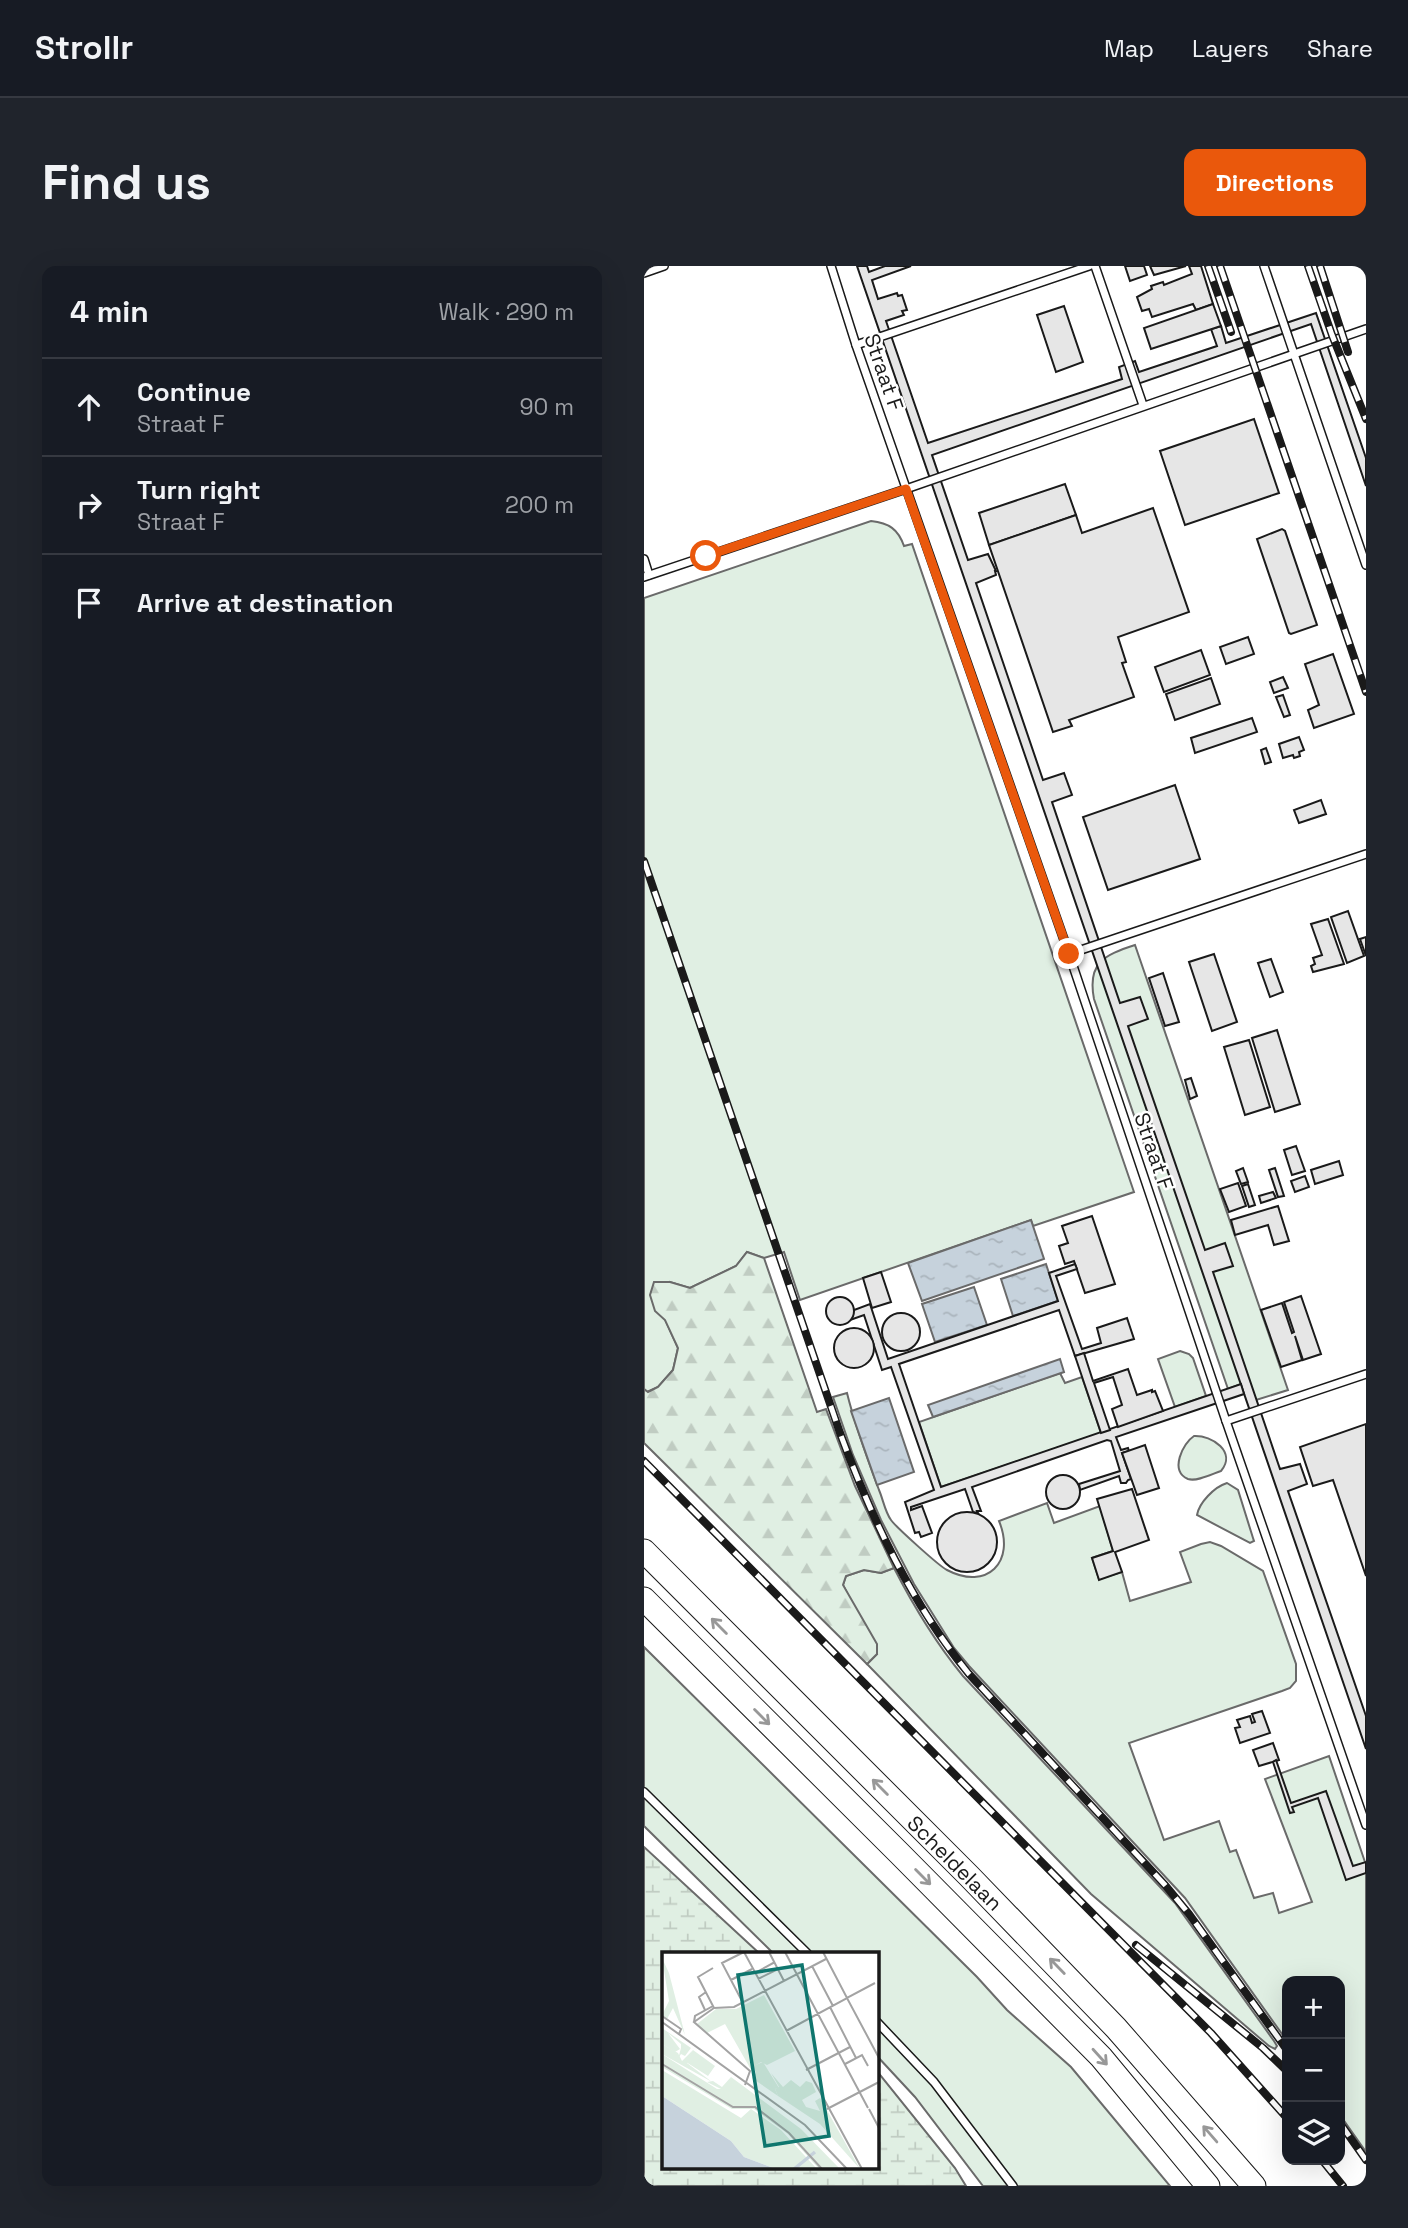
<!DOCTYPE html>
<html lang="en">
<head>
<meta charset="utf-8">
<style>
  body { margin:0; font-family:"Space Grotesk",sans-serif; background:#20242c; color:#f1f3f6 }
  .controls { position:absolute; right:21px; bottom:21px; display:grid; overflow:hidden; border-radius:14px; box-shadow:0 7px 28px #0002 }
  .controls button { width:63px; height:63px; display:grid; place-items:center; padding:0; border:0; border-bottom:2px solid #363941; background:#171b24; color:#f1f3f6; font:35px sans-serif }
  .stop { position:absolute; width:21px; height:21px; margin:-16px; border:5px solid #ea580c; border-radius:50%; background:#fff }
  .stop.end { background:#ea580c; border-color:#fff; box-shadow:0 2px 7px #0008 }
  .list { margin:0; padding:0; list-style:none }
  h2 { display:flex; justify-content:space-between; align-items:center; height:91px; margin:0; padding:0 28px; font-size:30px }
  h2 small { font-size:23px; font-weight:400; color:#9ea1a6 }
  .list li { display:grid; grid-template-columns:46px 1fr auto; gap:21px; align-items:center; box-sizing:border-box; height:98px; padding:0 28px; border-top:2px solid #363941 }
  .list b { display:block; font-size:26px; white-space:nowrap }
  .list p { margin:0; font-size:23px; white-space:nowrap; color:#9ea1a6 }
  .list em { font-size:23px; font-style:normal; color:#9ea1a6 }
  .icon { flex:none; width:38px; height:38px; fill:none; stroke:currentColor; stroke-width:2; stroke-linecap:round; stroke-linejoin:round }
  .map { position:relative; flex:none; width:722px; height:1920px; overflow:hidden; border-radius:14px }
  header { display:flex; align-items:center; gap:42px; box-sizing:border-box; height:98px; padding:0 35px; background:#171b24; border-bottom:2px solid #363941 }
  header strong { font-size:33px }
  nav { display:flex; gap:38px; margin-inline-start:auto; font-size:24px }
  .intro { display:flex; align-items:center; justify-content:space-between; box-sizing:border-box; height:168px; padding:0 42px }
  h1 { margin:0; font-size:49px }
  .button { padding:18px 32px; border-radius:14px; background:#ea580c; color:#fff; font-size:24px; font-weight:700 }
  main { display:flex; gap:42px; padding:0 42px }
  aside { flex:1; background:#171b24; border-radius:14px; box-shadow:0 7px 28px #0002 }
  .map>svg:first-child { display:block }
  .grass { fill:#e0efe3; stroke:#6a6a6a; stroke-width:2 }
  .forest { fill:url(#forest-firs); stroke:#6a6a6a; stroke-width:2 }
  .wetland { fill:url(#wetland-marsh); stroke:#6a6a6a; stroke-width:2 }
  .water { fill:url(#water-ripples); stroke:#6a6a6a; stroke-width:2 }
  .building { fill:#e6e6e6; stroke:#1a1a1a; stroke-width:2 }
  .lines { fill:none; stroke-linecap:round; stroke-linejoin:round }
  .service-casing { stroke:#1a1a1a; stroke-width:10 }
  .primary-casing { stroke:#1a1a1a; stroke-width:25 }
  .service { stroke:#fff; stroke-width:7 }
  .primary { stroke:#fff; stroke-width:23 }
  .rail-casing { stroke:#1a1a1a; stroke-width:8 }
  .rail { stroke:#fff; stroke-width:5; stroke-dasharray:16; stroke-linecap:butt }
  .oneway { stroke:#989898 }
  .route { stroke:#ea580c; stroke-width:9 }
  .labels { text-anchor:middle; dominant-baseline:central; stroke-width:5; stroke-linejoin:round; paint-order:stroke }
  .street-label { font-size:21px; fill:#1a1a1a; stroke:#fff }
  .inset-river { fill:none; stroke:#c6d2dc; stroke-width:3.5 }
  .inset-road { fill:none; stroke:#a3a3a3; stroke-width:2 }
  .view { fill:#0f766e; fill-opacity:0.15; stroke:#0f766e; stroke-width:3.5 }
  .inset-edge { fill:none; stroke:#1a1a1a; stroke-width:3.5 }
</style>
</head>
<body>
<header>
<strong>Strollr</strong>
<nav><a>Map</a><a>Layers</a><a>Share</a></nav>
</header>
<div class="intro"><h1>Find us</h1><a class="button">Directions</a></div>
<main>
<aside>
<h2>4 min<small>Walk · 290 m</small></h2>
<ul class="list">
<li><svg class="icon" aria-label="ahead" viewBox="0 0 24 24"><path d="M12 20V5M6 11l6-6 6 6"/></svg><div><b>Continue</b><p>Straat F</p></div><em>90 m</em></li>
<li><svg class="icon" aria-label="right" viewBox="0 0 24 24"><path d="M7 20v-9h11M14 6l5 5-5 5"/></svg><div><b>Turn right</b><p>Straat F</p></div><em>200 m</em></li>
<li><svg class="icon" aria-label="arrive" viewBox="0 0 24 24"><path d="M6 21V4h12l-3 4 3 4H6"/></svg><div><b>Arrive at destination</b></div></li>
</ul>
</aside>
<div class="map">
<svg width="722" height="1920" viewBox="0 0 722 1920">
  <defs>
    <pattern id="forest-firs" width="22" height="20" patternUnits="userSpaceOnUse" patternTransform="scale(1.75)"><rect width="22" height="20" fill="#e0efe3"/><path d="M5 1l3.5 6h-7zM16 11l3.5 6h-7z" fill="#c0ccc2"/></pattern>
    <pattern id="wetland-marsh" width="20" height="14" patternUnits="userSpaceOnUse" patternTransform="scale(1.75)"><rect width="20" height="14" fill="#e0efe3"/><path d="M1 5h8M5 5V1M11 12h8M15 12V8" fill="none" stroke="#c0ccc2"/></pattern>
    <pattern id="water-ripples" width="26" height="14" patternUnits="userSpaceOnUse" patternTransform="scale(1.75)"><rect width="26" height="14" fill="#c6d2dc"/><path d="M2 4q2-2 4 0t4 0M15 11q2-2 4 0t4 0" fill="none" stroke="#aab4bc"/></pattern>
  </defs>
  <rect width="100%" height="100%" fill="#fff"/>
  <g class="grass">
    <path d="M227 255C245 257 254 263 260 280L268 278 490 926 389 960 387 954 156 1034 140 986 120 992 103 986 92 1000 46 1022 26 1016 21 1053 34 1082 29 1104 14 1121 3 1126 0 1123V332Z"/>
    <path d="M491 679 644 1124 612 1134 605 1115 584 1123 450 733C443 697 460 689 491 679Z"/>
    <path d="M536 1085 545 1088 549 1092 562 1130 531 1141 514 1093Z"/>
    <path d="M416 1107 421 1117 438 1111 457 1167 297 1221 275 1156Z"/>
    <path d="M203 1127C211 1160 223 1192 235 1224 239 1233 241 1246 247 1254 252 1261 295 1300 303 1304 343 1325 372 1296 355 1255L403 1237 410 1257 456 1240 469 1285 448 1292 455 1313 478 1306 486 1335 547 1316 536 1286 557 1278 566 1276 577 1280 619 1305 652 1398V1415L646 1422 638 1425 485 1477 520 1574 575 1555 586 1586 592 1584 610 1632 629 1627 635 1647 668 1636 621 1513 685 1490 722 1599V1886L696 1849V1715H643V1775L541 1632 325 1400 310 1382 270 1318 237 1254 209 1189 189 1131Z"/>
    <path d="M550 1170C568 1169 593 1186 577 1205 568 1208 553 1216 544 1213 525 1205 539 1177 550 1170Z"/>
    <path d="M583 1217 594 1224 609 1272 610 1275 606 1277 553 1249C555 1237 570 1221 583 1217Z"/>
    <path d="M250 1302C270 1341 291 1376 319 1410L531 1637 630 1775 633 1780 631 1783 625 1780 447 1628 223 1398 233 1388 199 1319 202 1310 220 1304 237 1307Z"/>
    <path d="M0 1381 333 1711 363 1744 427 1801 526 1920H339L271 1831 233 1790V1687H129L0 1560Z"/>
  </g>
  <path class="forest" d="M103 986 120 992 173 1146 182 1143 211 1220 250 1302 237 1307 220 1304 202 1310 199 1319 233 1378V1388L223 1398 0 1177V1123L4 1126 14 1121 29 1104 34 1082 21 1054 11 1045 6 1029 10 1016H26L46 1022 92 1000Z"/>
  <path class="wetland" d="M0 1581 115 1687H19V1901H233V1805L311 1902 322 1920H0Z"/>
  <g class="water">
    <path d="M387 954 400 993 278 1035 264 997Z"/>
    <path d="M402 998 414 1035 369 1050 357 1013Z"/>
    <path d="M330 1021 343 1059 291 1076 278 1038Z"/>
    <path d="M416 1093 420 1106 289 1151 284 1139Z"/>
    <path d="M245 1132 270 1206 233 1219 207 1145Z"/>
  </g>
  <g class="building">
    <path d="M213 0H223L225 6 241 0H267L228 14 234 33 253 27 254 30 258 29 263 44 258 45 260 49 242 55 284 177 478 113 475 101 491 95 495 106 573 80 567 63 577 60 582 77 672 47 722 192V220L667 58 288 189 324 294 344 288 352 305H351L352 309 332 317 399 514 420 507 428 529 408 536 476 737 496 731 504 753 484 760 561 984 581 977 589 1000 569 1006 636 1203 656 1198 663 1218 644 1225 722 1450V1483Z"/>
    <path d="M481 0H500L503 9 486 15Z"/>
    <path d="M506 0H542L510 9Z"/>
    <path d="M545 0H557L569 38 552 44 549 38 508 51 505 43 498 45 493 31 508 23 507 20 519 16 520 19 548 8Z"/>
    <path d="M569 38 577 60 507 83 500 62Z"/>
    <path d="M420 40 439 96 412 106 393 49Z"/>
    <path d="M610 153 635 227 541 259 516 185Z"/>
    <path d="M421 218 432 249 345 279 335 247Z"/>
    <path d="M509 242 545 346 474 371 482 396 478 397 490 431 425 454 428 460 409 466 345 279 432 249 438 267Z"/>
    <path d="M638 263 641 265 673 359 647 368 645 367 613 273Z"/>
    <path d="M604 371 610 388 582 398 576 381Z"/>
    <path d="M557 384 566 409 520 426 511 401Z"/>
    <path d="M689 388 710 448 670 462 664 444 675 439 661 398Z"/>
    <path d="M639 411 644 422 630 427 626 416Z"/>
    <path d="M567 412 576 438 531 454 522 428Z"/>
    <path d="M639 429 646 449 640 451 632 431Z"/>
    <path d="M608 452 613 466 551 487 547 472Z"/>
    <path d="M655 471 660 484 655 486 656 490 650 492 649 489 639 492 635 478Z"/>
    <path d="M622 482 627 496 621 498 617 484Z"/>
    <path d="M531 519 556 593 464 624 439 551Z"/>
    <path d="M677 534 682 548 655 557 650 544Z"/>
    <path d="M704 645 720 690 703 697 687 651Z"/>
    <path d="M684 653 700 698 669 706 667 700 671 698 669 692 678 689 667 658Z"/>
    <path d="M722 671V690L716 673Z"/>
    <path d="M570 688 593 756 568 765 545 696Z"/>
    <path d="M627 693 639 726 626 731 614 697Z"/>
    <path d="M519 707 535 756 521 760 505 712Z"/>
    <path d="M633 764 656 838 631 846 608 772Z"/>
    <path d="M605 774 626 841 601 849 580 781Z"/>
    <path d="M547 812 553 830 546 833 541 814Z"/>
    <path d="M652 880 661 905 648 909 640 884Z"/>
    <path d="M695 895 699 909 671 918 667 904Z"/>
    <path d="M599 902 604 916 597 918 592 905Z"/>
    <path d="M631 902 640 930 634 931 625 904Z"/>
    <path d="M661 910 665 921 651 926 647 915Z"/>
    <path d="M594 917 602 940 585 946 576 923Z"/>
    <path d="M604 918 611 939 605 941 598 920Z"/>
    <path d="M629 926 632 932 617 937 615 930Z"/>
    <path d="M634 940 645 975 630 979 624 959 591 969 587 954Z"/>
    <path d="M448 950 471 1018 441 1027 430 995 421 998 415 980 424 977 418 960Z"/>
    <path d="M431 998 433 1003 412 1010 438 1083 457 1077 453 1062 483 1052 490 1073 431 1090 415 1044 255 1098 297 1221 597 1118 600 1128 472 1171 477 1184 484 1182 485 1185 478 1187 487 1213 484 1214 482 1217H477L475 1210 436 1224 435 1218 476 1205 467 1175 463 1174 328 1221 337 1245H333L334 1247 329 1246 321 1223 267 1241V1244L278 1240 288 1267 277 1271 275 1266 271 1267 261 1236 290 1224 247 1101 238 1104 220 1049 206 1054 210 1044 226 1038 244 1093 414 1035 405 1007Z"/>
    <path d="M237 1006 247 1036 228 1042 219 1012Z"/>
    <path d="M657 1030 677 1088 659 1094 651 1070 658 1094 637 1101 617 1044 638 1037 648 1067 650 1066 640 1036Z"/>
    <circle cx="196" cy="1045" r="14"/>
    <circle cx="257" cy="1066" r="19"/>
    <circle cx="210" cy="1082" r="20"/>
    <path d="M440 1087 449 1115 484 1103 493 1129 508 1124V1126L511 1125 519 1145 474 1161 468 1143 478 1139 469 1111 450 1117 466 1164 457 1167 431 1090Z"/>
    <path d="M722 1158V1310L689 1214 669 1220 656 1181Z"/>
    <path d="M501 1179 515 1222 493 1229 478 1187Z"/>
    <circle cx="419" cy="1226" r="17"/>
    <path d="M488 1223 505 1274 471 1286 478 1306 455 1314 448 1292 469 1285 453 1233Z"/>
    <circle cx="323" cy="1276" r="30"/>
    <path d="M618 1445 626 1467 596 1477 591 1462 596 1461 593 1454 606 1450 608 1457 611 1456 608 1448Z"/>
    <path d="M629 1477 635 1494 615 1500 609 1484Z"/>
    <path d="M632 1494 647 1537 682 1525 709 1600 722 1596V1607L702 1614 674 1532 648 1541 650 1546 646 1547 629 1496Z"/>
  </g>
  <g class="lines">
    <defs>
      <g id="service">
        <path d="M187 0 212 79 425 688 582 1155 722 1559"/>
        <path d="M451 0 499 139"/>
        <path d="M620 0 722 299"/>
        <path d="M0 7 20 0"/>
        <path d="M212 79 445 0"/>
        <path d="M0 293 5 309"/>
        <path d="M0 311 262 223 722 63"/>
        <path d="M425 688 722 588"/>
        <path d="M582 1155 722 1108"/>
        <path d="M0 1526 163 1687"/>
        <path d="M233 1756 290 1816 369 1920"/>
      </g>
      <g id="primary">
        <path d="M0 1285 325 1610 472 1762 610 1920"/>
        <path d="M0 1333 255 1587 457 1791 564 1920"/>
      </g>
    </defs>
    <use href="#service" class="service-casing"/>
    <use href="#primary" class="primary-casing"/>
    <use href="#service" class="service"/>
    <use href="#primary" class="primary"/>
    <defs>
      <g id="rail">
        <path d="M564 0 587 66"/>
        <path d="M576 0 722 426"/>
        <path d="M664 0 688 69 722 153"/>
        <path d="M676 0 704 86"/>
        <path d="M0 595 196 1167C228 1253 267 1337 325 1408L521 1619 545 1648 643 1784"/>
        <path d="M0 1195 567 1767 643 1852"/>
        <path d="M492 1679 619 1782 643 1805"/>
        <path d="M696 1857 722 1894"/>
        <path d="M678 1894 699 1920"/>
      </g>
    </defs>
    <use href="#rail" class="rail-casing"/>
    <use href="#rail" class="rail"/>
  </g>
  <defs><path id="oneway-shaft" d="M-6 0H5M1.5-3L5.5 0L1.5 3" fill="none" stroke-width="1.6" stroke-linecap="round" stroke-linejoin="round" transform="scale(1.75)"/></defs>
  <g class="oneway">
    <use href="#oneway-shaft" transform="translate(75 1360) rotate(-135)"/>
    <use href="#oneway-shaft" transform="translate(118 1451) rotate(45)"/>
    <use href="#oneway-shaft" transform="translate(236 1521) rotate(-135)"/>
    <use href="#oneway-shaft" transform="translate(279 1611) rotate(45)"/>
    <use href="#oneway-shaft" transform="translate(413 1700) rotate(-134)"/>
    <use href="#oneway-shaft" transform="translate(456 1791) rotate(48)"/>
    <use href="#oneway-shaft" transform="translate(566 1868) rotate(-131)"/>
  </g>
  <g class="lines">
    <path class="route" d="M62 290 262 223 425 688"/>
  </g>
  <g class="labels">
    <g class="street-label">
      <text transform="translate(240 106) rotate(71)">Straat F</text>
      <text transform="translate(510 885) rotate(71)">Straat F</text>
      <text transform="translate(311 1597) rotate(45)">Scheldelaan</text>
    </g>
  </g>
  <g transform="translate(18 1686)">
    <rect width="217" height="217" fill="#fff"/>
    <path d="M0 6 7 21 23 83 11 56 5 67 0 63 7 49ZM102 43 133 99 105 113 99 110 91 115 92 123 63 72 45 81 35 72 54 57H74ZM0 76 29 96 23 104 19 102 16 107 19 96V92L6 81 18 97 13 100 0 92ZM31 98 53 114 46 124 24 110ZM0 102 55 137H59L45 130 51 129 60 135 69 125 139 177 178 217H157L126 182 92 157H70L0 115ZM109 121 121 135 129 128 138 135 144 129 150 131 154 140 140 148 144 155 158 159 153 149 158 146 198 217 158 172 116 144 113 137 117 135Z" fill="#e0efe3"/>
    <path d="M0 92 16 101 20 109 31 98 25 111 50 130 0 102ZM101 110 117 136 113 137 116 144 90 126 94 121 91 114Z" fill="#e0efe3"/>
    <path d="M0 118 79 166 89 157 119 178 155 217H114L82 205 69 189 0 144Z" fill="#e0efe3"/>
    <path d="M0 144 69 189 82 205 114 217H0Z" fill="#c6d2dc"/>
    <path class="inset-river" d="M132 217 153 200"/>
    <path class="inset-road" d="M82 0 200 217M107 0 122 29M123 0 206 156M161 0 185 46 213 31M150 14 171 54M51 16 36 25 52 56 72 55 164 7M93 21 113 10M96 27 116 17M69 28 90 17M81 51 60 11 82 0M168 55 194 106M52 56 32 70 88 119 83 133M43 58 37 45 44 40M0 64 19 77 17 82M0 70 143 173 185 217M32 70 33 64 51 54M124 79 185 46 217 106M0 112 71 155H93L127 181 160 217M183 112 200 103 206 114M144 118 188 95M165 157 217 130M207 157 217 176"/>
    <path class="view" d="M140 13 167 184 103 194 76 23Z"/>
    <rect width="217" height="217" class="inset-edge"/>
  </g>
</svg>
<div class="controls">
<button>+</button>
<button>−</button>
<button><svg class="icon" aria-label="layers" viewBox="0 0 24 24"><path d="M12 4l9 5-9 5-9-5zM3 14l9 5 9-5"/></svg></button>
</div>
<div class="stop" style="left:62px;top:290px"></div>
<div class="stop end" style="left:425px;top:688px"></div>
</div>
</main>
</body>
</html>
